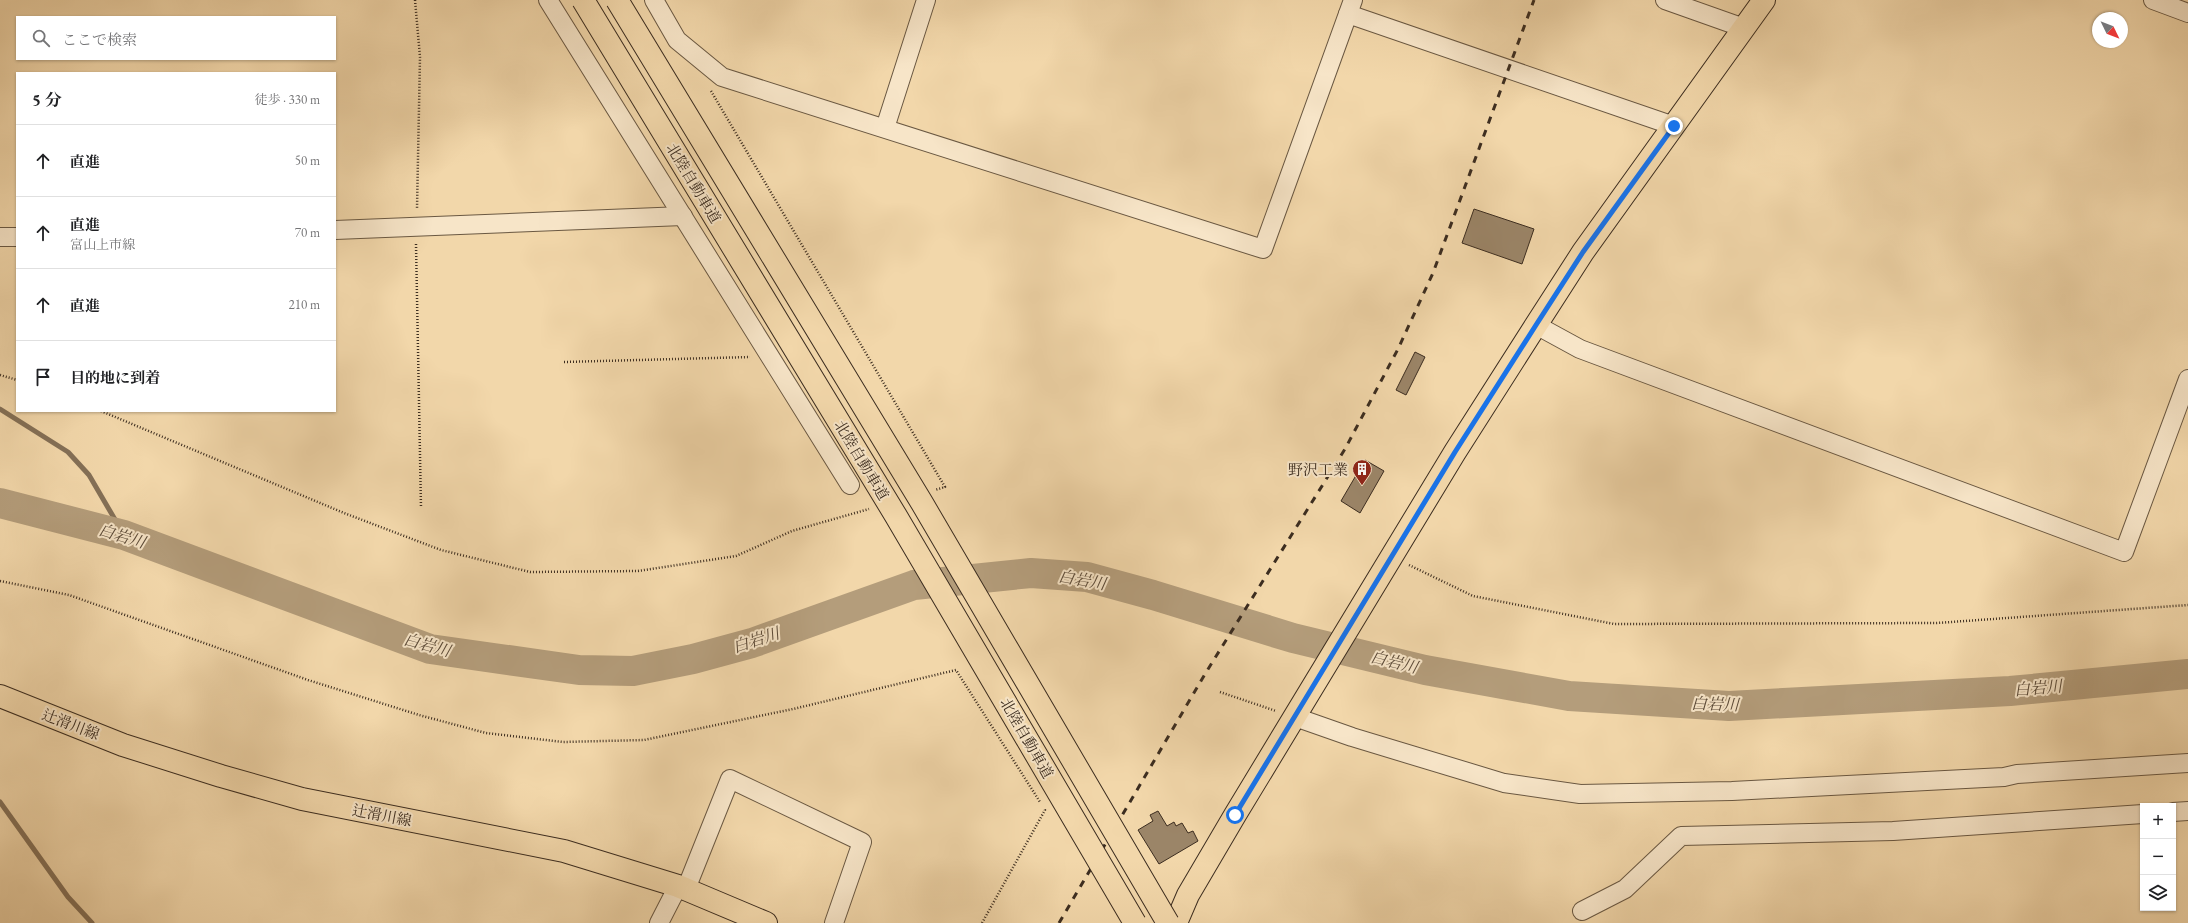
<!DOCTYPE html>
<html lang="ja">
<head>
<meta charset="utf-8">
<style>
  body { margin:0; font-family:"EB Garamond","Noto Serif JP",serif; background:#f2f2f2; color:#202124 }
  .controls { position:absolute; right:12px; bottom:12px; display:grid; overflow:hidden; border-radius:0px; box-shadow:0 1px 3px #0004 }
  .controls button { width:36px; height:36px; display:grid; place-items:center; padding:0; border:0; border-bottom:1px solid #e0e0e0; background:#fff; color:#202124; font:20px sans-serif }
  .compass { position:absolute; left:2092px; top:12px; width:36px; height:36px; border-radius:50%; background:#fff; box-shadow:0 1px 3px #0004; rotate:133deg }
  .stop { position:absolute; width:12px; height:12px; margin:-9px; border:3px solid #1a73e8; border-radius:50%; background:#fff }
  .stop.end { background:#1a73e8; border-color:#fff; box-shadow:0 1px 4px #0008 }
  .list { margin:0; padding:0; list-style:none }
  h2 { display:flex; justify-content:space-between; align-items:center; height:52px; margin:0; padding:0 16px; font-size:17px }
  h2 small { font-size:13px; font-weight:400; color:#757577 }
  .list li { display:grid; grid-template-columns:26px 1fr auto; gap:12px; align-items:center; box-sizing:border-box; height:72px; padding:0 16px; border-top:1px solid #e0e0e0 }
  .list b { display:block; font-size:15px; white-space:nowrap }
  .list p { margin:0; font-size:13px; white-space:nowrap; color:#757577 }
  .list em { font-size:13px; font-style:normal; color:#757577 }
  .icon { flex:none; width:22px; height:22px; fill:none; stroke:currentColor; stroke-width:2; stroke-linecap:round; stroke-linejoin:round }
  .map { position:relative; flex:none; width:2188px; height:923px; overflow:hidden }
  .search { position:absolute; background:#fff; box-shadow:0 1px 3px #0004; left:16px; top:16px; width:320px; height:44px; display:flex; align-items:center; gap:10px; box-sizing:border-box; padding:0 14px; border-radius:0px; color:#757577; font-size:15px }
  .panel { position:absolute; background:#fff; box-shadow:0 1px 3px #0004; left:16px; top:72px; width:320px; height:340px; border-radius:0px }
  .map>svg:first-child { display:block }
  .lines { fill:none; stroke-linecap:round; stroke-linejoin:round }
  .stream { stroke:#847057; stroke-width:5 }
  .river { stroke:#b49d7b; stroke-width:30 }
  .building { fill:#9b8568; stroke:#3c2d20 }
  .minor-casing { stroke:#6a5842; stroke-width:20 }
  .major-casing { stroke:#3c2d20; stroke-width:24 }
  .path { stroke:#3c2d20; stroke-width:2.5; stroke-dasharray:1 2; stroke-linecap:butt }
  .minor { stroke:#f7e5c8; stroke-width:18 }
  .major { stroke:#f2d7aa; stroke-width:22 }
  .rail { stroke:#3c2d20; stroke-width:3; stroke-dasharray:7 7; stroke-linecap:butt }
  .highway-bridge-casing { stroke:#3c2d20; stroke-width:24; stroke-linecap:butt }
  .highway-bridge { stroke:#f2d7aa; stroke-width:22 }
  .route { stroke:#1a73e8; stroke-width:5 }
  .labels { text-anchor:middle; dominant-baseline:central; stroke-width:4; stroke-linejoin:round; paint-order:stroke }
  .street-label { font-size:15px; fill:#3c2d20; stroke:#f7e5c8 }
  .poi-label { font-size:15px; fill:#3c2d20; stroke:#f7e5c8; text-anchor:end }
  .water-label { font-size:16px; font-style:italic; fill:#5a4937; stroke:#f7e5c8 }
</style>
</head>
<body>
<div class="map">
<svg width="2188" height="923" viewBox="0 0 2188 923">
  <rect width="100%" height="100%" fill="#f2d7aa"/>
  <filter id="stains"><feTurbulence type="fractalNoise" baseFrequency=".005" numOctaves="4"/><feColorMatrix values="0 0 0 0 .2 0 0 0 0 .09 0 0 0 0 .02 0 0 0 .5 -.17"/></filter>
  <radialGradient id="worn" r=".72"><stop offset=".6" stop-color="#630" stop-opacity="0"/><stop offset="1" stop-color="#630" stop-opacity=".3"/></radialGradient>
  <g class="lines">
    <g class="stream">
      <path d="M0 409 68 452 89 475 124 535"/>
      <path d="M0 802 68 897 92 923"/>
    </g>
    <path class="river" d="M0 503 124 535 430 649 579 670 633 671 693 659 752 643 914 585 1031 573 1087 577 1153 595 1293 638 1425 670 1569 696 1729 706 2010 691 2188 674"/>
  </g>
  <g class="building">
    <path d="M1474 209 1534 229 1522 264 1462 243Z"/>
    <path d="M1415 352 1425 357 1406 395 1396 390Z"/>
    <path d="M1365 460 1384 471 1360 513 1341 501Z"/>
    <path d="M1158 811 1167 826 1174 822 1176 826 1182 823 1188 833 1193 831 1198 841 1159 864 1138 830 1153 821 1150 815Z"/>
  </g>
  <g class="lines">
    <defs>
      <g id="minor">
        <path d="M548 0 850 485"/>
        <path d="M654 0 677 40 722 77 1263 249 1353 0"/>
        <path d="M1665 0 1744 28"/>
        <path d="M2153 0 2188 13"/>
        <path d="M1348 14 1674 126"/>
        <path d="M885 128 926 0"/>
        <path d="M335 230 683 216"/>
        <path d="M0 237H17"/>
        <path d="M1536 325 1580 349 2124 552 2188 379"/>
        <path d="M1295 717 1352 737 1504 783 1580 794 1732 791 2004 777 2017 774 2188 763"/>
        <path d="M2173 812 2188 811"/>
        <path d="M686 889 730 779 862 842 834 923"/>
        <path d="M1582 911 1625 889 1681 836 1893 831 2143 814"/>
        <path d="M659 923 678 886"/>
      </g>
      <g id="major">
        <path d="M0 696 123 745 221 776 302 799 564 851 678 886 766 923"/>
        <path d="M1176 923 1188 895 1235 815 1455 452 1536 325 1583 252 1764 0"/>
      </g>
    </defs>
    <use href="#minor" class="minor-casing"/>
    <use href="#major" class="major-casing"/>
    <g class="path">
      <path d="M415 0 420 57 417 209"/>
      <path d="M711 91 945 487 935 490"/>
      <path d="M416 244 421 508"/>
      <path d="M564 362 750 357"/>
      <path d="M0 375 17 380"/>
      <path d="M101 411 344 513 441 550 530 572 638 571 736 556 792 531 869 509"/>
      <path d="M1409 565 1473 596 1614 624 1937 623 2188 605"/>
      <path d="M0 581 69 595 308 680 419 715 486 733 563 742 644 740 793 709 956 670 1040 802"/>
      <path d="M1220 692 1276 711"/>
      <path d="M982 923 1045 810 1044 808"/>
    </g>
    <use href="#minor" class="minor"/>
    <use href="#major" class="major"/>
    <path class="rail" d="M1059 923 1205 674 1345 449 1398 349 1433 273 1534 0"/>
    <defs>
      <g id="highway-bridge">
        <path d="M583 0 896 516 1135 923"/>
        <path d="M617 0 922 503 1168 923"/>
      </g>
    </defs>
    <use href="#highway-bridge" class="highway-bridge-casing"/>
    <use href="#highway-bridge" class="highway-bridge"/>
  </g>
  <g class="lines">
    <path class="route" d="M1235 815 1455 452 1536 325 1583 252 1674 126"/>
  </g>
  <defs>
    <symbol id="building-pin" viewBox="-11 -11 22 30"><path d="M0 17L-7.5 6A9.5 9.5 0 1 1 7.5 6Z" fill="#8f2418" stroke="#f7e5c8"/><path d="M-4-6H4V6H1V3H-1V6H-4ZM-2.5-4.3h1.7v1.8h-1.7ZM.8-4.3h1.7v1.8H.8ZM-2.5-1h1.7V.8h-1.7ZM.8-1h1.7V.8H.8Z" fill="#fff"/></symbol>
  </defs>
  <g fill-rule="evenodd">
    <use href="#building-pin" x="1351" y="458" width="22" height="30"/>
  </g>
  <g class="labels">
    <g class="street-label">
      <text transform="translate(694 183) rotate(59)">北陸自動車道</text>
      <text transform="translate(862 460) rotate(59)">北陸自動車道</text>
      <text transform="translate(71 724) rotate(21)">辻滑川線</text>
      <text transform="translate(1027 738) rotate(60)">北陸自動車道</text>
      <text transform="translate(382 815) rotate(11)">辻滑川線</text>
    </g>
    <g class="poi-label">
      <text x="1348" y="469">野沢工業</text>
    </g>
    <g class="water-label">
      <text transform="translate(122 536) rotate(17)">白岩川</text>
      <text transform="translate(1082 580) rotate(10)">白岩川</text>
      <text transform="translate(756 640) rotate(-18)">白岩川</text>
      <text transform="translate(427 645) rotate(15)">白岩川</text>
      <text transform="translate(1394 662) rotate(14)">白岩川</text>
      <text transform="translate(2038 688) rotate(-5)">白岩川</text>
      <text transform="translate(1715 704) rotate(2)">白岩川</text>
    </g>
  </g>
  <rect width="100%" height="100%" filter="url(#stains)"/>
  <rect width="100%" height="100%" fill="url(#worn)"/>
</svg>
<div class="controls">
<button>+</button>
<button>−</button>
<button><svg class="icon" aria-label="layers" viewBox="0 0 24 24"><path d="M12 4l9 5-9 5-9-5zM3 14l9 5 9-5"/></svg></button>
</div>
<svg class="compass" viewBox="-18 -18 36 36"><path d="M0-13l5 13h-10z" fill="#e53935"/><path d="M0 13l5-13h-10z" fill="#757577"/></svg>
<div class="stop" style="left:1235px;top:815px"></div>
<div class="stop end" style="left:1674px;top:126px"></div>
<div class="search"><svg class="icon" aria-label="search" viewBox="0 0 24 24"><circle cx="10" cy="10" r="6"/><path d="M15 15l6 6"/></svg>ここで検索</div>
<section class="panel">
<h2>5 分<small>徒歩 · 330 m</small></h2>
<ul class="list">
<li><svg class="icon" aria-label="ahead" viewBox="0 0 24 24"><path d="M12 20V5M6 11l6-6 6 6"/></svg><div><b>直進</b></div><em>50 m</em></li>
<li><svg class="icon" aria-label="ahead" viewBox="0 0 24 24"><path d="M12 20V5M6 11l6-6 6 6"/></svg><div><b>直進</b><p>富山上市線</p></div><em>70 m</em></li>
<li><svg class="icon" aria-label="ahead" viewBox="0 0 24 24"><path d="M12 20V5M6 11l6-6 6 6"/></svg><div><b>直進</b></div><em>210 m</em></li>
<li><svg class="icon" aria-label="arrive" viewBox="0 0 24 24"><path d="M6 21V4h12l-3 4 3 4H6"/></svg><div><b>目的地に到着</b></div></li>
</ul>
</section>
</div>
</body>
</html>
